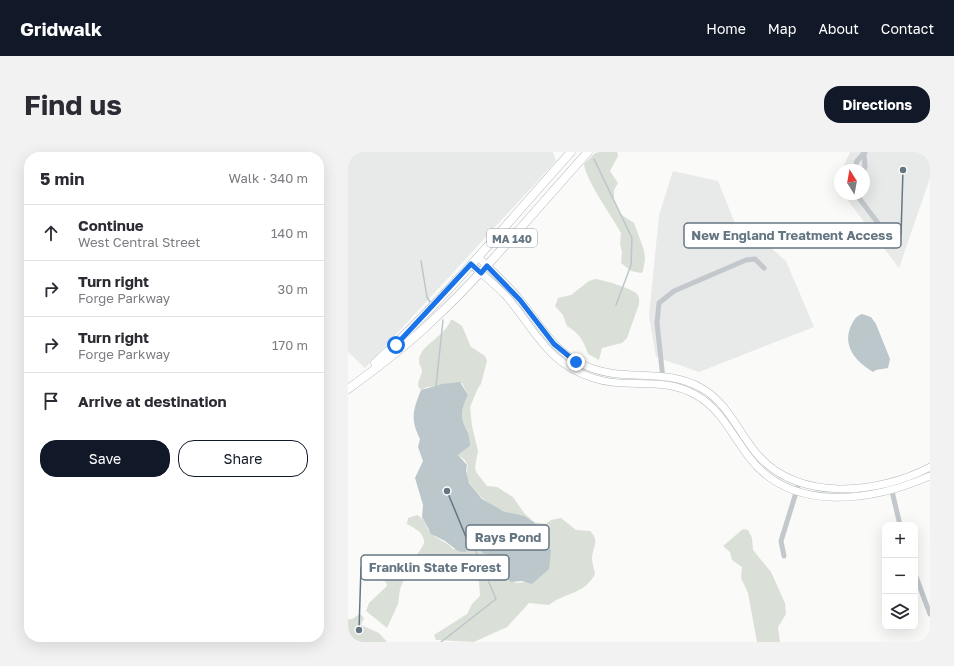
<!DOCTYPE html>
<html lang="en">
<head>
<meta charset="utf-8">
<style>
  body { margin:0; font-family:"Golos Text",sans-serif; background:#f2f2f3; color:#2b2b33 }
  .controls { position:absolute; right:12px; bottom:12px; display:grid; overflow:hidden; border-radius:8px; box-shadow:0 4px 16px #0002 }
  .controls button { width:36px; height:36px; display:grid; place-items:center; padding:0; border:0; border-bottom:1px solid #e1e1e2; background:#fff; color:#2b2b33; font:20px sans-serif }
  .compass { position:absolute; left:486px; top:12px; width:36px; height:36px; border-radius:50%; background:#fff; box-shadow:0 4px 16px #0002; rotate:349deg }
  .stop { position:absolute; width:12px; height:12px; margin:-9px; border:3px solid #1a73e8; border-radius:50%; background:#fff }
  .stop.end { background:#1a73e8; border-color:#fff; box-shadow:0 1px 4px #0008 }
  .list { margin:0; padding:0; list-style:none }
  h2 { display:flex; justify-content:space-between; align-items:center; height:52px; margin:0; padding:0 16px; font-size:17px }
  h2 small { font-size:13px; font-weight:400; color:#7c7c81 }
  .list li { display:grid; grid-template-columns:26px 1fr auto; gap:12px; align-items:center; box-sizing:border-box; height:56px; padding:0 16px; border-top:1px solid #e1e1e2 }
  .list b { display:block; font-size:15px; white-space:nowrap }
  .list p { margin:0; font-size:13px; white-space:nowrap; color:#7c7c81 }
  .list em { font-size:13px; font-style:normal; color:#7c7c81 }
  .actions { display:flex; gap:8px; padding:12px 16px }
  .actions a { flex:1; padding:9px 0; border:1px solid #111827; border-radius:16px; text-align:center; font-size:14px; color:#111827 }
  .actions .main { background:#111827; color:#fff }
  .icon { flex:none; width:22px; height:22px; fill:none; stroke:currentColor; stroke-width:2; stroke-linecap:round; stroke-linejoin:round }
  .map { position:relative; flex:none; width:582px; height:490px; overflow:hidden; border-radius:16px }
  header { display:flex; align-items:center; gap:24px; box-sizing:border-box; height:56px; padding:0 20px; background:#111827; color:#fff }
  header strong { font-size:19px }
  nav { display:flex; gap:22px; margin-inline-start:auto; font-size:14px }
  .intro { display:flex; align-items:center; justify-content:space-between; box-sizing:border-box; height:96px; padding:0 24px }
  h1 { margin:0; font-size:28px }
  .button { padding:10px 18px; border-radius:16px; background:#111827; color:#fff; font-size:14px; font-weight:700 }
  main { display:flex; gap:24px; padding:0 24px }
  aside { flex:1; background:#fff; border-radius:16px; box-shadow:0 4px 16px #0002 }
  .map>svg:first-child { display:block }
  .built { fill:#e8e9e9 }
  .green { fill:#dadfd7 }
  .water { fill:#bbc7cb }
  .lines { fill:none; stroke-linecap:round; stroke-linejoin:round }
  .stream { stroke:#bbc7cb; stroke-width:1.5 }
  .secondary-casing { stroke:#b3babf; stroke-width:8 }
  .primary-casing { stroke:#b5babe; stroke-width:9 }
  .street { stroke:#c3c8cc; stroke-width:5 }
  .secondary { stroke:#fff; stroke-width:7 }
  .primary { stroke:#fff; stroke-width:8 }
  .route { stroke:#1a73e8; stroke-width:5 }
  .labels { text-anchor:middle; dominant-baseline:central; stroke-width:4; stroke-linejoin:round; paint-order:stroke }
  .shield { fill:#fff; stroke:#939fa8; stroke-width:1 }
  .shield-label { font-size:11px; font-weight:bold; fill:#657683 }
  .leader { fill:none; stroke:#657683; stroke-width:1.5 }
  .callout-dot { fill:#657683; stroke:#fff; stroke-width:1.5 }
  .callout { fill:#fff; stroke:#657683; stroke-width:1.5 }
  .callout-label { font-size:13px; text-anchor:middle; font-weight:bold; fill:#657683 }
</style>
</head>
<body>
<header>
<strong>Gridwalk</strong>
<nav><a>Home</a><a>Map</a><a>About</a><a>Contact</a></nav>
</header>
<div class="intro"><h1>Find us</h1><a class="button">Directions</a></div>
<main>
<aside>
<h2>5 min<small>Walk · 340 m</small></h2>
<ul class="list">
<li><svg class="icon" aria-label="ahead" viewBox="0 0 24 24"><path d="M12 20V5M6 11l6-6 6 6"/></svg><div><b>Continue</b><p>West Central Street</p></div><em>140 m</em></li>
<li><svg class="icon" aria-label="right" viewBox="0 0 24 24"><path d="M7 20v-9h11M14 6l5 5-5 5"/></svg><div><b>Turn right</b><p>Forge Parkway</p></div><em>30 m</em></li>
<li><svg class="icon" aria-label="right" viewBox="0 0 24 24"><path d="M7 20v-9h11M14 6l5 5-5 5"/></svg><div><b>Turn right</b><p>Forge Parkway</p></div><em>170 m</em></li>
<li><svg class="icon" aria-label="arrive" viewBox="0 0 24 24"><path d="M6 21V4h12l-3 4 3 4H6"/></svg><div><b>Arrive at destination</b></div></li>
</ul>
<div class="actions"><a class="main">Save</a><a>Share</a></div>
</aside>
<div class="map">
<svg width="582" height="490" viewBox="0 0 582 490">
  <rect width="100%" height="100%" fill="#fafaf8"/>
  <g class="built">
    <path d="M0 0H205L208 9 17 216 0 200Z"/>
    <path d="M502 0H582V26L551 116 495 42H516V18H494Z"/>
    <path d="M325 19 370 29 397 96H423L438 109 466 175 351 220 308 205 301 164 311 63Z"/>
  </g>
  <g class="green">
    <path d="M252 0H269L270 4 262 19 270 31 266 38V48L271 61 286 71 296 98 297 107 295 119 293 121 283 119 273 111 274 100 272 92 273 81C264 64 238 29 236 12L247 1Z"/>
    <path d="M247 127C256 128 283 136 289 142 292 145 291 149 291 152L279 186 274 191 254 196 251 208 240 202C236 189 231 181 219 174L215 163 207 154 210 146 223 143 241 129Z"/>
    <path d="M103 168H105L114 174 123 195 137 204 139 209 133 232 130 236 122 255 124 274 130 299 127 315 128 320 139 334 149 335 165 345 176 361 186 370 197 372 203 368 213 366 228 378 242 379C252 389 245 394 244 406 244 410 246 417 247 422 236 443 217 440 201 453L181 451 159 475 126 490 88 488 86 483 119 462 124 452 132 444 131 430 128 424 116 421 108 412C104 414 101 418 97 418 88 420 75 408 69 403 71 399 75 395 76 391 77 381 66 376 59 372L60 366 69 363C78 367 76 374 82 380 89 388 98 389 105 397L130 396C142 405 148 404 153 422L168 431 178 430 203 398C200 388 194 376 185 369 176 364 165 362 156 359 142 355 132 345 124 334 119 328 117 322 120 314L117 308 110 303 122 294C123 270 105 273 120 243L114 231 79 235 73 238 70 234C70 228 74 223 74 218 73 215 71 212 71 209 71 193 95 187 103 168Z"/>
    <path d="M395 377 400 378 404 386 405 398 423 420 437 451 438 462 430 475 432 490H409L400 441 393 426 394 415 384 408 382 400 375 394Z"/>
    <path d="M36 416H43L48 423 54 422 56 427 52 437 50 452 39 476 18 459 21 451 39 434 38 430 31 426 33 418Z"/>
    <path d="M12 462 16 466 13 473 31 481 39 490H0V467H4Z"/>
  </g>
  <g class="water">
    <path d="M514 162 523 165 528 172 542 207 540 216 528 218 525 220C509 210 495 196 502 176 505 170 507 164 514 162Z"/>
    <path d="M112 230 120 243C105 273 123 271 122 294L110 303 119 313 118 319 121 331 134 347 155 359 176 364 186 370 195 381 203 398 201 417 184 432 174 429 163 430 153 422 150 411 145 404 135 401 130 396 116 400 110 399 97 389 83 382 74 365 75 353 67 326 75 309 70 295 72 287C62 267 65 258 73 238L94 232Z"/>
  </g>
  <g class="lines">
    <g class="stream">
      <path d="M246 7 284 86 283 113 268 153"/>
      <path d="M73 109 79 145 82 150"/>
      <path d="M88 234 95 168"/>
      <path d="M93 490 148 447 126 395"/>
    </g>
    <defs>
      <g id="secondary">
        <path d="M130 105C144 119 160 133 172 148 194 175 208 204 243 216 280 230 318 215 355 237 380 252 390 279 408 301 450 351 531 342 582 315"/>
        <path d="M123 112C135 123 148 133 159 145 188 179 199 211 245 226 280 238 312 223 348 243 373 257 384 283 401 305 444 362 525 349 582 324"/>
      </g>
      <g id="primary">
        <path d="M27 211C98 146 159 71 223 0"/>
        <path d="M0 237C29 216 57 195 83 170 140 117 188 57 240 0"/>
      </g>
    </defs>
    <use href="#secondary" class="secondary-casing"/>
    <use href="#primary" class="primary-casing"/>
    <g class="street">
      <path d="M516 2 517 14 516 18"/>
      <path d="M506 18 509 9 517 0"/>
      <path d="M508 42 545 91"/>
      <path d="M315 227 309 171 311 151 326 139 398 108 407 107 416 116"/>
      <path d="M543 335 552 373"/>
      <path d="M436 404 433 389 451 331"/>
      <path d="M567 422 582 462"/>
    </g>
    <use href="#secondary" class="secondary"/>
    <use href="#primary" class="primary"/>
  </g>
  <g class="lines">
    <path class="route" d="M48 193 123 112 133 121 139 114 172 148 206 192 228 210"/>
  </g>
  <g class="labels">
    <rect class="shield" x="139" y="77" width="50" height="18" rx="3"/>
    <g class="shield-label">
      <text x="164" y="86">MA 140</text>
    </g>
  </g>
  <path class="leader" d="M555 18L553 83M99 339L118 385M11 478L13 415"/>
  <g class="callout-dot">
    <circle cx="555" cy="18" r="4"/>
    <circle cx="99" cy="339" r="4"/>
    <circle cx="11" cy="478" r="4"/>
  </g>
  <g class="callout">
    <rect x="336" y="71" width="217" height="25" rx="4"/>
    <rect x="118" y="373" width="83" height="25" rx="4"/>
    <rect x="13" y="403" width="148" height="25" rx="4"/>
  </g>
  <g class="callout-label">
    <text x="444" y="88">New England Treatment Access</text>
    <text x="160" y="390">Rays Pond</text>
    <text x="87" y="420">Franklin State Forest</text>
  </g>
</svg>
<div class="controls">
<button>+</button>
<button>−</button>
<button><svg class="icon" aria-label="layers" viewBox="0 0 24 24"><path d="M12 4l9 5-9 5-9-5zM3 14l9 5 9-5"/></svg></button>
</div>
<svg class="compass" viewBox="-18 -18 36 36"><path d="M0-13l5 13h-10z" fill="#e53935"/><path d="M0 13l5-13h-10z" fill="#7c7c81"/></svg>
<div class="stop" style="left:48px;top:193px"></div>
<div class="stop end" style="left:228px;top:210px"></div>
</div>
</main>
</body>
</html>
